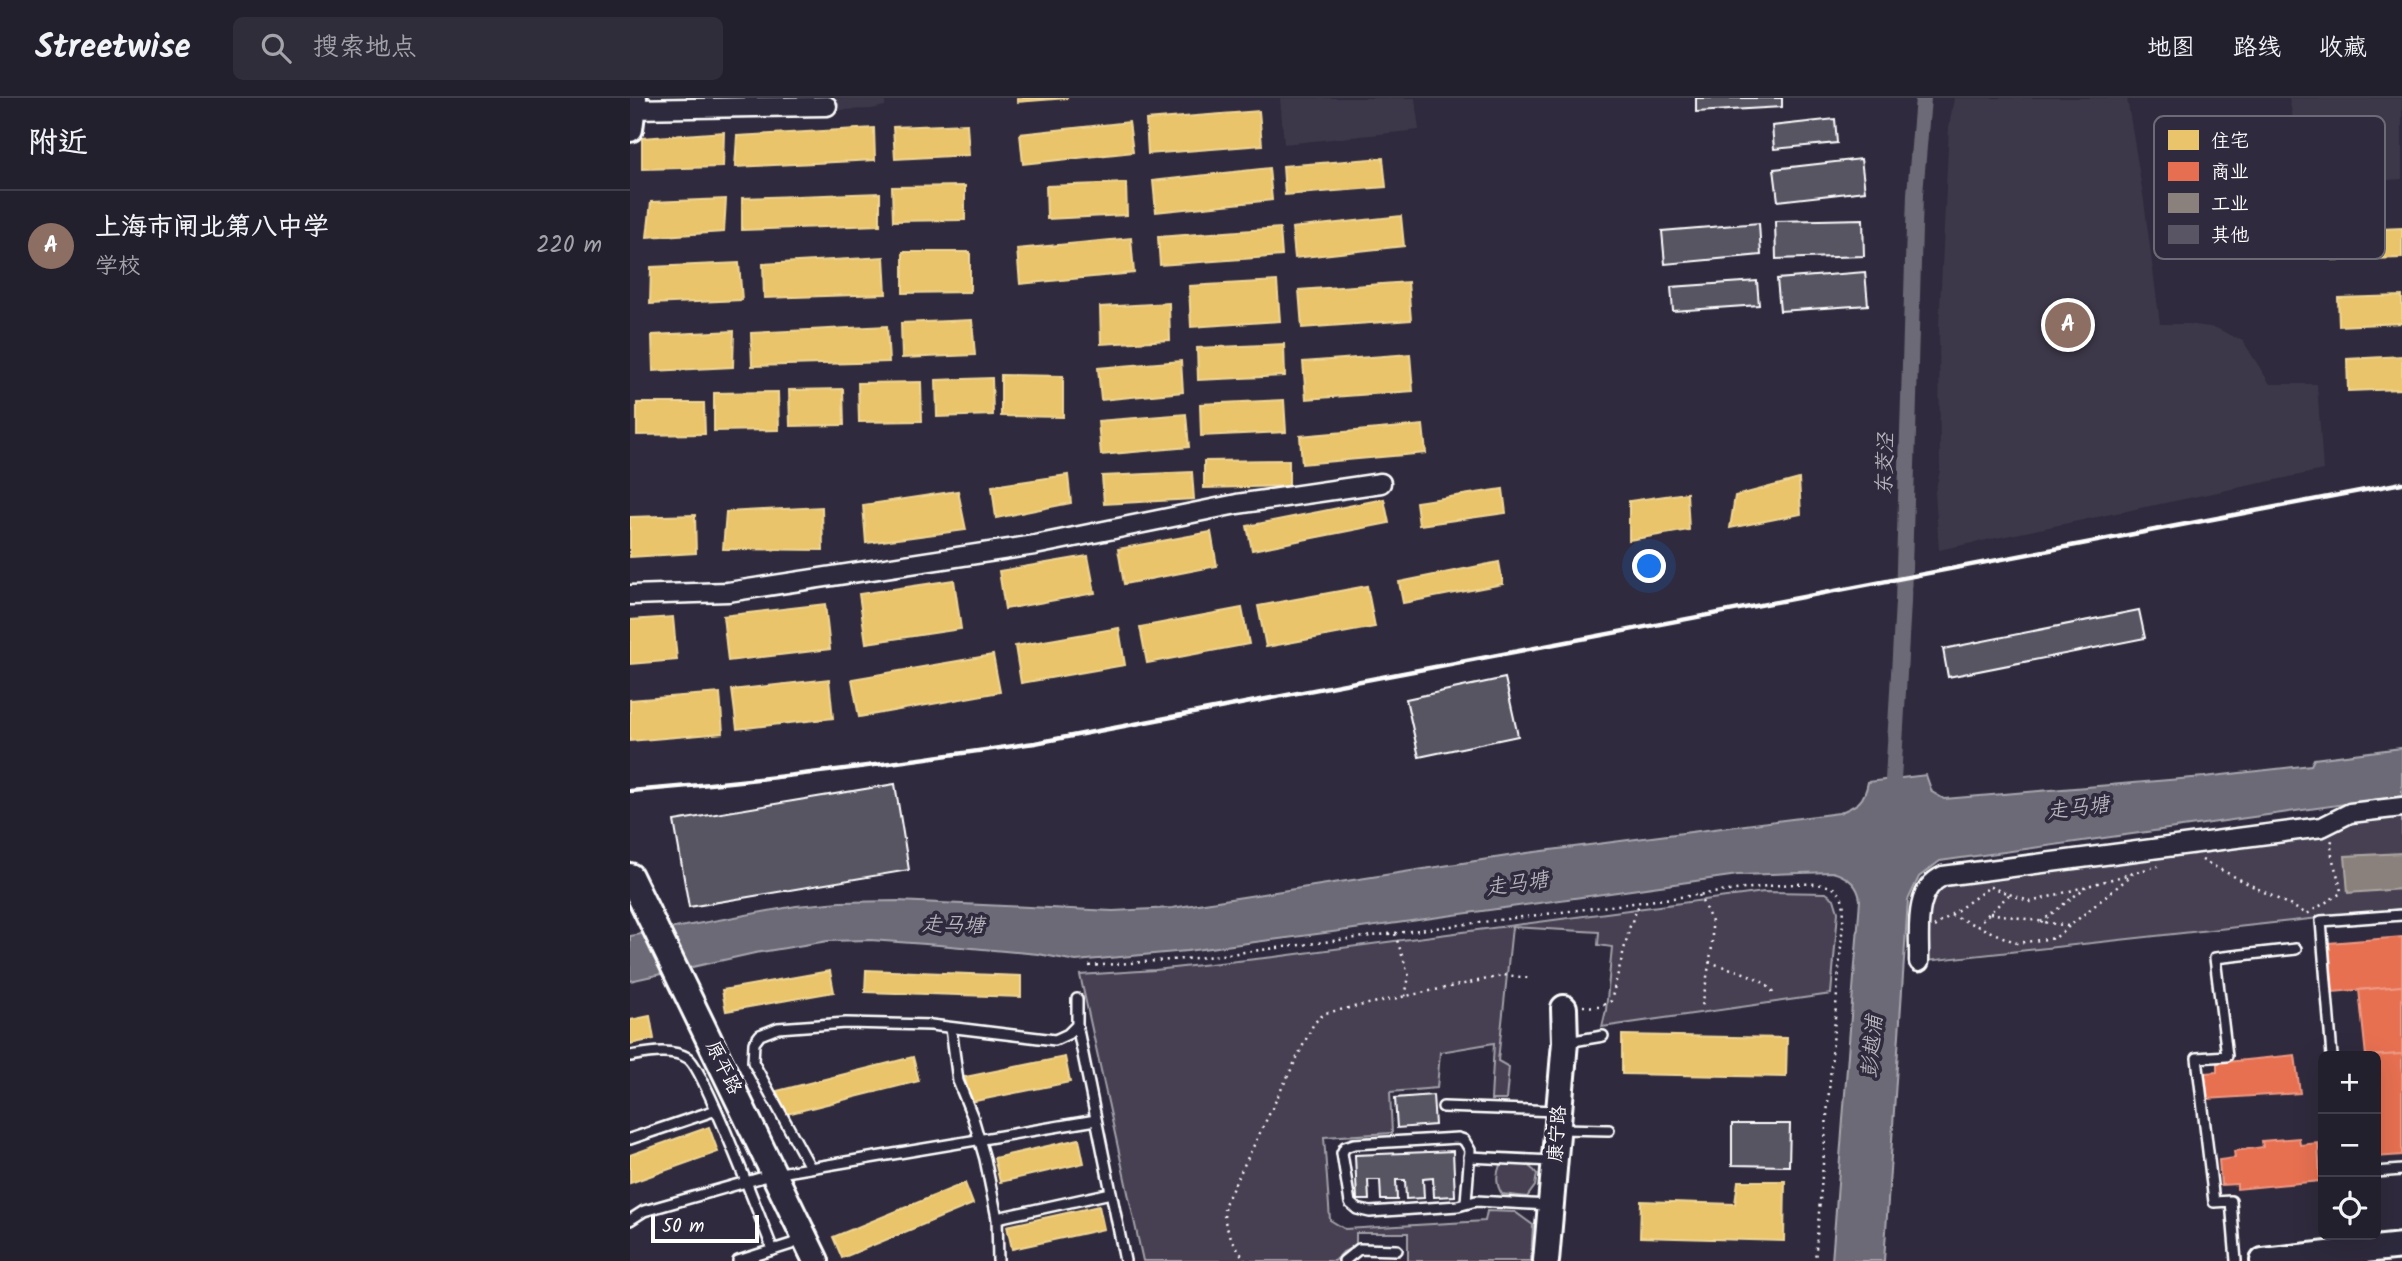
<!DOCTYPE html>
<html lang="zh">
<head>
<meta charset="utf-8">
<style>
  body { margin:0; font-family:Kalam,"LXGW WenKai TC",sans-serif; background:#2f2d3a; color:#f1f3f6 }
  .controls { position:absolute; right:21px; bottom:21px; display:grid; overflow:hidden; border-radius:10px; box-shadow:0 7px 28px #0002 }
  .controls button { width:63px; height:63px; display:grid; place-items:center; padding:0; border:0; border-bottom:2px solid #403e4a; background:#23202e; color:#f1f3f6; font:35px sans-serif }
  .scale { position:absolute; left:21px; bottom:18px; width:108px; box-sizing:border-box; padding-left:7px; border:4px solid #fff; border-top:0; font-size:19px; line-height:24px; white-space:nowrap; color:#fff; -webkit-text-stroke:5px #2f2a3d; paint-order:stroke }
  .you { position:absolute; left:1020px; top:469px; width:24px; height:24px; margin:-18px; border:5px solid #fff; border-radius:50%; background:#1a73e8; box-shadow:0 0 0 10px #1a73e833 }
  .badge { display:grid; place-items:center; width:46px; height:46px; border-radius:50%; background:#db2777; color:#fff; font-size:23px; font-weight:700 }
  .pin { position:absolute; translate:-50% -50%; border:4px solid #fff; box-shadow:0 2px 7px #0006 }
  .list { margin:0; padding:0; list-style:none }
  h2 { display:flex; justify-content:space-between; align-items:center; height:91px; margin:0; padding:0 28px; font-size:30px }
  h2 small { font-size:23px; font-weight:400; color:#a3a3aa }
  .list li { display:grid; grid-template-columns:46px 1fr auto; gap:21px; align-items:center; box-sizing:border-box; height:112px; padding:0 28px; border-top:2px solid #403e4a }
  .list b { display:block; font-size:26px; white-space:nowrap }
  .list p { margin:0; font-size:23px; white-space:nowrap; color:#a3a3aa }
  .list em { font-size:23px; font-style:normal; color:#a3a3aa }
  .icon { flex:none; width:38px; height:38px; fill:none; stroke:currentColor; stroke-width:2; stroke-linecap:round; stroke-linejoin:round }
  .map { position:relative; flex:none; width:1772px; height:1163px; overflow:hidden }
  header { display:flex; align-items:center; gap:42px; box-sizing:border-box; height:98px; padding:0 35px; background:#23202e; border-bottom:2px solid #403e4a }
  header strong { font-size:33px }
  nav { display:flex; gap:38px; margin-inline-start:auto; font-size:24px }
  .search { width:490px; height:63px; background:#2f2d3a; display:flex; align-items:center; gap:18px; box-sizing:border-box; padding:0 24px; border-radius:10px; color:#a3a3aa; font-size:26px }
  main { display:flex }
  aside { flex:1; background:#23202e }
  .map>svg:first-child { display:block }
  .built { fill:#3c3749 }
  .green { fill:#464152; stroke:#a2a0a8; stroke-width:2 }
  .water { fill:#6d6a77; stroke:#a7a6ad; stroke-width:2 }
  .homes { fill:#e9c46a; stroke:#f0d697; stroke-width:2 }
  .shops { fill:#e76f51; stroke:#ee9a85; stroke-width:2 }
  .industry { fill:#8a817c; stroke:#ada7a3; stroke-width:2 }
  .lines { fill:none; stroke-linecap:round; stroke-linejoin:round }
  .canal { stroke:#6d6a77; stroke-width:16 }
  .building { fill:#595564; stroke:#fff; stroke-width:2 }
  .lane-casing { stroke:#fff; stroke-width:14 }
  .street-casing { stroke:#fff; stroke-width:23 }
  .secondary-casing { stroke:#fff; stroke-width:30 }
  .path { stroke:#fff; stroke-width:2.5; stroke-dasharray:2 5; stroke-linecap:butt }
  .lane { stroke:#2f2a3d; stroke-width:9 }
  .street { stroke:#2f2a3d; stroke-width:18 }
  .secondary { stroke:#2f2a3d; stroke-width:24 }
  .rail { stroke:#fff; stroke-width:4.5 }
  .labels { text-anchor:middle; dominant-baseline:central; stroke-width:7; stroke-linejoin:round; paint-order:stroke }
  .street-label { font-size:19px; fill:#fff; stroke:#2f2a3d }
  .water-label { font-size:21px; font-style:italic; fill:#b6b4bb; stroke:#2f2a3d }
  .key { fill:#2f2a3d; stroke:#6d6a77; stroke-width:2 }
  .key-label { font-size:19px; fill:#fff }
</style>
</head>
<body>
<header>
<strong>Streetwise</strong>
<div class="search"><svg class="icon" aria-label="search" viewBox="0 0 24 24"><circle cx="10" cy="10" r="6"/><path d="M15 15l6 6"/></svg>搜索地点</div>
<nav><a>地图</a><a>路线</a><a>收藏</a></nav>
</header>
<main>
<aside>
<h2>附近<small></small></h2>
<ul class="list">
<li><span class="badge" style="background:#8d6e63">A</span><div><b>上海市闸北第八中学</b><p>学校</p></div><em>220 m</em></li>
</ul>
</aside>
<div class="map">
<svg width="1772" height="1163" viewBox="0 0 1772 1163">
  <rect width="100%" height="100%" fill="#2f2a3d"/>
  <filter id="ink" filterUnits="userSpaceOnUse"><feTurbulence type="fractalNoise" baseFrequency=".0143" numOctaves="2"/><feDisplacementMap in="SourceGraphic" scale="14" xChannelSelector="R" yChannelSelector="G"/><feConvolveMatrix kernelMatrix="1 2 1 2 8 2 1 2 1" color-interpolation-filters="sRGB"/></filter>
  <g filter="url(#ink)">
    <g class="built">
      <path d="M23 0H255V8L242 11 20 19Z"/>
      <path d="M650 0H785L789 32 654 46Z"/>
      <path d="M1324 0H1497L1514 103 1530 226H1559L1586 230 1613 243 1640 286H1687L1693 372 1309 452 1305 394 1310 373 1309 228 1319 29Z"/>
      <path d="M1659 0H1772V81L1676 88Z"/>
    </g>
    <g class="green">
      <path d="M1772 718V811L1297 863 1298 802 1312 788 1691 737 1724 724Z"/>
      <path d="M1134 794 1196 795 1204 801 1208 814 1201 896 972 929 976 912 982 849 968 847 969 834 882 829 868 963 879 969 876 1002H861L864 945 810 954 807 990 760 994 762 1035 694 1039 700 1122 715 1131 855 1123 857 1113 885 1114 903 1127 901 1163H778V1135H726V1148L713 1154 705 1163H513L450 877 525 872 644 859Z"/>
      <path d="M877 1064C889 1064 899 1065 907 1076L905 1088 897 1099 872 1096C866 1087 866 1077 870 1067Z"/>
    </g>
    <path class="water" d="M1772 650V698L1310 763 1289 779 1278 802 1254 1163H1202L1230 802C1228 786 1217 778 1202 774L1108 777 710 833 557 853 446 863 408 856 309 847 240 842 198 843 125 855 0 883V838L166 808 210 804 268 803 483 813 542 810 897 755 1209 715C1227 707 1234 705 1238 684L1296 677 1302 694 1314 701 1574 679 1681 667 1684 661Z"/>
    <g class="homes">
      <path d="M387 0H438L387 4Z"/>
      <path d="M629 13 632 47 518 56 516 22Z"/>
      <path d="M499 24 503 54 393 66 390 36Z"/>
      <path d="M337 26 339 57 265 61 263 29Z"/>
      <path d="M244 30 245 62 105 69 107 38Z"/>
      <path d="M94 34 93 69 12 71V40Z"/>
      <path d="M753 60 756 89 655 97 653 68Z"/>
      <path d="M639 70 642 102 526 114 523 83Z"/>
      <path d="M496 85 497 117 417 121 416 88Z"/>
      <path d="M335 88V122L263 123 262 89Z"/>
      <path d="M250 95V127L112 132V100Z"/>
      <path d="M96 101 94 134 17 139 21 104Z"/>
      <path d="M771 118 774 148 665 160 662 130Z"/>
      <path d="M650 130 652 158 530 167 528 139Z"/>
      <path d="M1772 130V160L1703 162 1702 133Z"/>
      <path d="M501 140 504 175 390 186 387 151Z"/>
      <path d="M273 154H340V194L273 195Z"/>
      <path d="M254 159 256 196 134 200 133 166Z"/>
      <path d="M109 165 112 202 20 206 21 169Z"/>
      <path d="M647 183 650 223 561 229 559 188Z"/>
      <path d="M778 184 781 222 672 230 669 192Z"/>
      <path d="M1772 198V225L1709 228 1708 200Z"/>
      <path d="M539 205 540 242 471 246 470 209Z"/>
      <path d="M342 222 345 257 272 260 271 225Z"/>
      <path d="M257 228 259 264 122 268 121 235Z"/>
      <path d="M104 233 103 269 23 273 22 237Z"/>
      <path d="M654 246 655 278 568 282 567 250Z"/>
      <path d="M780 256 783 293 676 301 673 264Z"/>
      <path d="M1772 258V291L1718 293 1717 261Z"/>
      <path d="M551 263 553 294 471 302 468 270Z"/>
      <path d="M371 277 433 278V319L371 318Z"/>
      <path d="M362 280 363 317 307 319 306 282Z"/>
      <path d="M291 284 292 323 229 324 228 285Z"/>
      <path d="M213 291 214 327 160 328 159 292Z"/>
      <path d="M148 294 149 332 84 333V295Z"/>
      <path d="M654 302 656 334 571 338 570 306Z"/>
      <path d="M7 305H74L75 336 7 337Z"/>
      <path d="M556 316 559 349 471 357 468 323Z"/>
      <path d="M793 327 796 355 672 366 670 338Z"/>
      <path d="M659 362V388L574 390V363Z"/>
      <path d="M562 374 564 401 474 406 472 378Z"/>
      <path d="M438 377 441 405 366 420 362 388Z"/>
      <path d="M1169 381 1171 416 1100 430 1105 398Z"/>
      <path d="M873 391 876 415 789 427 786 404Z"/>
      <path d="M328 393 336 432 236 445 233 407Z"/>
      <path d="M1057 395 1059 432 999 442V403Z"/>
      <path d="M754 401 759 425 622 452 617 428Z"/>
      <path d="M192 409 193 452 93 451 96 414Z"/>
      <path d="M65 417 66 455 0 459V419Z"/>
      <path d="M581 434 587 468 494 486 488 451Z"/>
      <path d="M458 458 465 495 375 511 369 473Z"/>
      <path d="M869 464 873 486 773 505 769 484Z"/>
      <path d="M324 482 331 531 236 545 229 496Z"/>
      <path d="M737 488 745 529 636 549 628 508Z"/>
      <path d="M195 506 200 551 98 563 93 518Z"/>
      <path d="M612 510 619 546 517 565 510 529Z"/>
      <path d="M43 519 47 562 0 566V522Z"/>
      <path d="M489 530 495 567 391 585 385 548Z"/>
      <path d="M363 557 370 594 229 619 222 581Z"/>
      <path d="M199 581 203 620 107 631 102 592Z"/>
      <path d="M90 595 93 635 0 643V602Z"/>
      <path d="M236 872 391 878V899L235 894Z"/>
      <path d="M200 873 204 894 96 913 92 892Z"/>
      <path d="M20 918 24 941 0 946V922Z"/>
      <path d="M992 937 1157 940 1156 979 992 976Z"/>
      <path d="M283 959 289 983 153 1017 147 993Z"/>
      <path d="M435 959 440 984 340 1004 335 979Z"/>
      <path d="M79 1029 88 1054 0 1085V1057Z"/>
      <path d="M449 1041 454 1065 370 1084 364 1060Z"/>
      <path d="M1108 1083H1155L1154 1143 1010 1139 1011 1103 1105 1106Z"/>
      <path d="M335 1085 343 1106 212 1160 203 1139Z"/>
      <path d="M469 1108 474 1131 382 1151 377 1128Z"/>
    </g>
    <g class="shops">
      <path d="M1772 839V888L1703 894 1699 845Z"/>
      <path d="M1772 888V956L1736 958 1729 892Z"/>
      <path d="M1772 956V1057L1746 1059V958H1741Z"/>
      <path d="M1665 957 1670 995 1577 1001 1575 975 1587 974V965Z"/>
      <path d="M1669 1040 1670 1047 1688 1045 1690 1083 1607 1091V1086L1591 1087 1589 1062 1605 1060 1604 1053 1633 1049 1632 1043Z"/>
    </g>
    <path class="industry" d="M1772 755V791L1718 795 1715 758Z"/>
    <g class="lines">
      <path class="canal" d="M1262 700 1273 504 1285 96 1293 0"/>
    </g>
    <g class="building">
      <path d="M1066 0H1152V9L1066 14Z"/>
      <path d="M1205 21 1207 45 1144 51 1142 28Z"/>
      <path d="M1231 61 1235 93 1148 103 1144 71Z"/>
      <path d="M1233 121 1234 158 1146 161 1145 123Z"/>
      <path d="M1129 125 1131 157 1035 166 1032 133Z"/>
      <path d="M1235 174 1238 207 1150 213 1147 181Z"/>
      <path d="M1127 183 1129 207 1043 213 1041 189Z"/>
      <path d="M1509 512 1515 540 1318 579 1313 551Z"/>
      <path d="M875 580 888 638 789 659 776 601Z"/>
      <path d="M265 686 279 772 59 809 44 723Z"/>
      <path d="M803 997 805 1027 767 1030 765 1000Z"/>
      <path d="M1102 1026H1160L1159 1068 1102 1067Z"/>
      <path d="M823 1053 825 1098 804 1099 803 1080 793 1081 794 1100 776 1101 775 1082H766L767 1102H751L750 1082H738L739 1102H727L725 1057Z"/>
    </g>
    <g class="lines">
      <defs>
        <g id="lane">
          <path d="M447 927 495 1163"/>
          <path d="M321 930 328 983 343 1020 355 1061 367 1120 368 1163"/>
          <path d="M937 944 973 938"/>
          <path d="M0 958C18 955 41 950 58 960 74 970 131 1123 143 1152"/>
          <path d="M1702 958 1691 823 1772 817"/>
          <path d="M813 1009 927 1013"/>
          <path d="M930 1031 979 1032"/>
          <path d="M0 1041 86 1012"/>
          <path d="M839 1059 922 1063"/>
          <path d="M180 1069 123 964 124 945 130 937 148 930 216 925 301 927 425 942 438 936 447 927V901"/>
          <path d="M1746 1074 1772 1072"/>
          <path d="M836 1104 840 1052 834 1042 828 1040 724 1046 715 1049 712 1055 720 1105 727 1111 740 1114 828 1108 846 1103 919 1107"/>
          <path d="M367 1120 481 1095"/>
          <path d="M0 1122 14 1113 144 1076 466 1022"/>
          <path d="M108 1163 174 1142"/>
          <path d="M714 1163 729 1151 767 1152"/>
          <path d="M1606 1163 1601 1103 1584 1104 1567 960 1597 958 1585 860 1666 851"/>
        </g>
        <g id="street">
          <path d="M0 11 197 8"/>
          <path d="M0 497 98 494 405 447 607 406 751 385"/>
          <path d="M1289 864C1290 836 1282 792 1313 778L1692 729 1720 715 1772 709"/>
        </g>
        <g id="secondary">
          <path d="M0 31 4 0"/>
          <path d="M0 778 186 1163"/>
          <path d="M916 1163 935 944 934 910"/>
          <path d="M1633 1163 1772 1148"/>
        </g>
      </defs>
      <use href="#lane" class="lane-casing"/>
      <use href="#street" class="street-casing"/>
      <use href="#secondary" class="secondary-casing"/>
      <g class="path">
        <path d="M1572 762 1677 816 1711 795C1710 777 1698 759 1702 742"/>
        <path d="M1360 789 1401 804 1528 768"/>
        <path d="M1069 797 1082 824V849L1072 909"/>
        <path d="M1360 815 1438 828"/>
        <path d="M1321 817 1387 845 1425 840 1503 776"/>
        <path d="M1352 822 1380 796"/>
        <path d="M1411 824 1456 789"/>
        <path d="M1304 829 1361 788"/>
        <path d="M765 836 779 878 775 899"/>
        <path d="M1079 864C1104 873 1130 875 1146 898"/>
        <path d="M459 868 567 860 1138 788C1155 787 1190 782 1205 791 1212 796 1213 803 1214 811L1185 1163"/>
        <path d="M953 908 969 909 981 903 1000 828 1010 804"/>
        <path d="M615 1163C605 1145 590 1127 595 1106L684 925 695 915 877 877 898 880"/>
      </g>
      <use href="#lane" class="lane"/>
      <use href="#street" class="street"/>
      <use href="#secondary" class="secondary"/>
      <path class="rail" d="M0 693C136 683 270 664 405 645L1772 385"/>
    </g>
  </g>
  <g class="labels">
    <g class="street-label">
      <text transform="translate(93 970) rotate(64)">原平路</text>
      <text transform="translate(928 1036) rotate(-86)">康宁路</text>
    </g>
    <g class="water-label">
      <text transform="translate(1256 366) rotate(-88)">东茭泾</text>
      <text transform="translate(1448 711) rotate(-7)">走马塘</text>
      <text transform="translate(887 787) rotate(-8)">走马塘</text>
      <text transform="translate(323 828) rotate(2)">走马塘</text>
      <text transform="translate(1243 949) rotate(-85)">彭越浦</text>
    </g>
  </g>
  <rect x="1524" y="18" width="231" height="143" rx="10" class="key"/>
  <rect x="1538" y="32" width="31" height="20" fill="#e9c46a"/>
  <rect x="1538" y="64" width="31" height="19" fill="#e76f51"/>
  <rect x="1538" y="95" width="31" height="20" fill="#8a817c"/>
  <rect x="1538" y="127" width="31" height="19" fill="#595564"/>
  <g class="key-label">
    <text x="1581" y="49">住宅</text>
    <text x="1581" y="80">商业</text>
    <text x="1581" y="112">工业</text>
    <text x="1581" y="143">其他</text>
  </g>
</svg>
<div class="controls">
<button>+</button>
<button>−</button>
<button><svg class="icon" aria-label="locate" viewBox="0 0 24 24"><circle cx="12" cy="12" r="6"/><path d="M12 2v4M12 18v4M2 12h4M18 12h4"/></svg></button>
</div>
<div class="scale">50 m</div>
<div class="you"></div>
<div class="pin badge" style="left:1438px;top:227px;background:#8d6e63">A</div>
</div>
</main>
</body>
</html>
